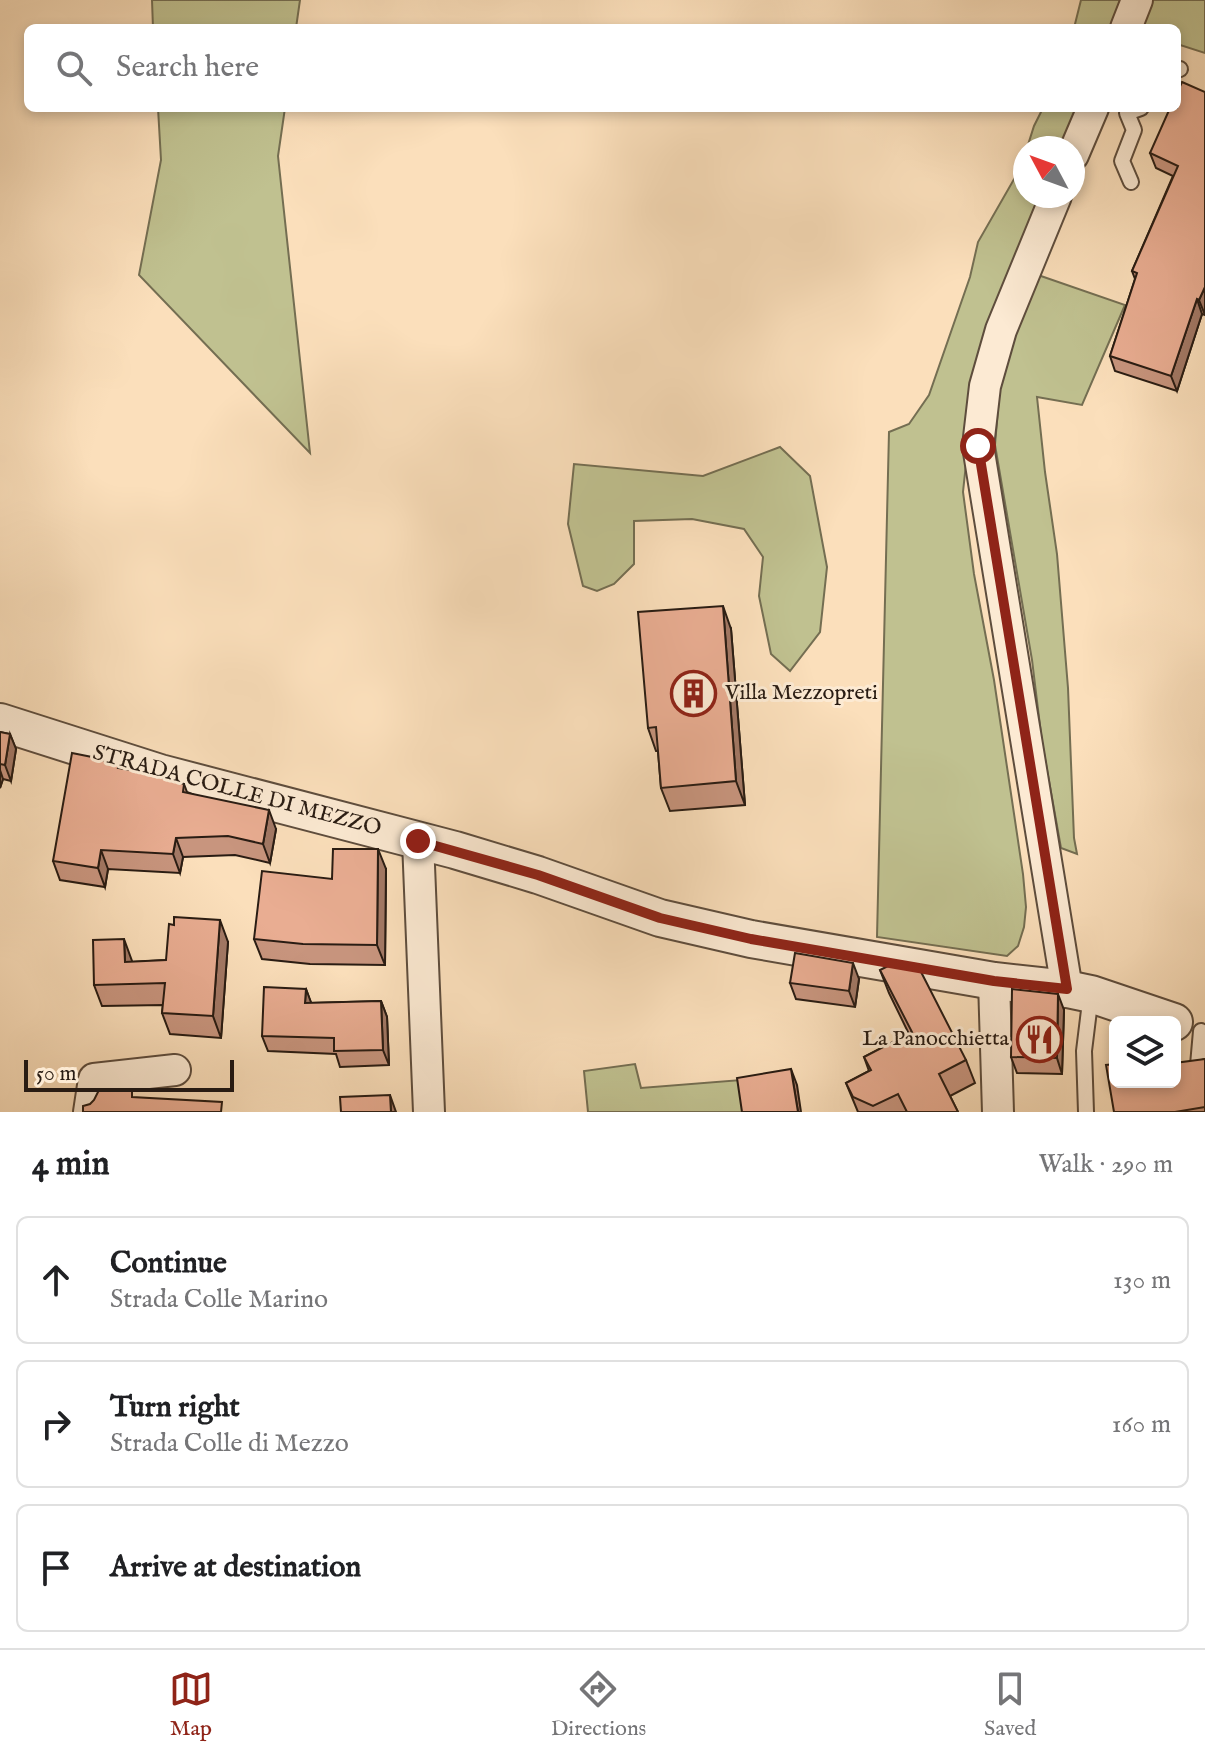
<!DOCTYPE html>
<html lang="en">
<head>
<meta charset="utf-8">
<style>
  body { margin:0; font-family:"IM FELL English",serif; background:#f6f6f6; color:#202124 }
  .controls { position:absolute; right:24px; bottom:24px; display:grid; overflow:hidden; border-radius:12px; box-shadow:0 4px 12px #0003 }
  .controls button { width:72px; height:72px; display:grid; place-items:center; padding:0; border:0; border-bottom:2px solid #e0e0e0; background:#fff; color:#202124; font:40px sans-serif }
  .compass { position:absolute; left:1013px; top:136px; width:72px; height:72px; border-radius:50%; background:#fff; box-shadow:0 4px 12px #0003; rotate:311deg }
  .scale { position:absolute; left:24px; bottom:20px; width:210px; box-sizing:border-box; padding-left:8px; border:4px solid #291c13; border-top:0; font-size:22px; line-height:28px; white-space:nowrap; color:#291c13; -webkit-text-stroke:6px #fcead3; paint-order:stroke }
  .stop { position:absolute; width:24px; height:24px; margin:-18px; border:6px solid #8f2418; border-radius:50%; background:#fff }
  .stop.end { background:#8f2418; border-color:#fff; box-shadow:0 2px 8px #0008 }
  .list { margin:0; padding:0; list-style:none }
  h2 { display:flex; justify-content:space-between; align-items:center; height:104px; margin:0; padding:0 32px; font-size:34px }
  h2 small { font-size:26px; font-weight:400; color:#757577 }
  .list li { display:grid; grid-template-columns:52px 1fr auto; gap:24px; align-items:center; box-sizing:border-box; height:128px; margin:0 16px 16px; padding:0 16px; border:2px solid #e0e0e0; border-radius:12px }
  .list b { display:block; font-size:30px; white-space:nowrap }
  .list p { margin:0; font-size:26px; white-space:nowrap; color:#757577 }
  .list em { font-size:26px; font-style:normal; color:#757577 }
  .icon { flex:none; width:44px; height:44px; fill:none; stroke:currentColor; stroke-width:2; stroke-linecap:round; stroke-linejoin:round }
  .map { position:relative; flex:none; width:1205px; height:1112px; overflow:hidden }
  .search { position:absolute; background:#fff; box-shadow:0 4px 12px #0003; left:24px; right:24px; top:24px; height:88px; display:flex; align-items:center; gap:20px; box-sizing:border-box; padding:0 28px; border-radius:12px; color:#757577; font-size:30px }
  .sheet { height:536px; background:#fff }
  nav { display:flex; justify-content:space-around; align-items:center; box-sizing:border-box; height:112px; border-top:2px solid #e0e0e0; background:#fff; font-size:22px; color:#757577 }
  nav a { display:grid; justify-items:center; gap:4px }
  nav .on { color:#8f2418 }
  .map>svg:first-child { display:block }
  .green { fill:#c0c190; stroke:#746e52; stroke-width:2 }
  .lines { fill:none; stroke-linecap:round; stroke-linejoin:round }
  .service-casing { stroke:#5e4d3d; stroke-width:18 }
  .minor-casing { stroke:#5e4d3d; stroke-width:34 }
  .tertiary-casing { stroke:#5e4d3d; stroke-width:40 }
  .service { stroke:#fcead3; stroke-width:14 }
  .minor { stroke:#fcead3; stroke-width:30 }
  .tertiary { stroke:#fcead3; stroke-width:36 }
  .wall { fill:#c8957e; stroke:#291c13; stroke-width:2 }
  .shaded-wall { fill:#a37966; stroke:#291c13; stroke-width:2 }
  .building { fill:#e9ad92; stroke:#291c13; stroke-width:2 }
  .route { stroke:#8f2418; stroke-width:10 }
  .labels { text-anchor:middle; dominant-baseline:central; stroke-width:6; stroke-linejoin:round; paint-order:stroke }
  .poi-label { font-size:22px; fill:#291c13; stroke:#fcead3; text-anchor:start }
  .street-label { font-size:22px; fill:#291c13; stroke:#fcead3 }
</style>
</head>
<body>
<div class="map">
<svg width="1205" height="1112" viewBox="0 0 1205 1112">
  <rect width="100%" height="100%" fill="#fbdfbb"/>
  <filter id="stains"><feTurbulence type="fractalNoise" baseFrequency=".0025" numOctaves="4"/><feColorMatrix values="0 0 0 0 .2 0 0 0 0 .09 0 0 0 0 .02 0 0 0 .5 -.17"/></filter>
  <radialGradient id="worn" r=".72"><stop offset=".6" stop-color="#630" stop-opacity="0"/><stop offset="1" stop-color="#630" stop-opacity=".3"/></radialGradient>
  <g class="green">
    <path d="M152 0H300L296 28H153Z"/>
    <path d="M1081 0H1127L1115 28H1074Z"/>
    <path d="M1148 0H1205V53L1177 44V28H1137Z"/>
    <path d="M158 108H285L278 156 310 453 139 275 161 160Z"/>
    <path d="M1043 108H1082L1062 148H1027L1034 126Z"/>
    <path d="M1025 154V196H1039L1016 256 968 445 963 492 974 574 994 680 1023 874 1026 907 1024 927 1018 946 1007 956 877 937 889 432 909 424 929 395 970 277 978 242 1021 167Z"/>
    <path d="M1038 275 1125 305 1082 405 1037 397 1045 472 1057 554 1068 688 1074 838 1077 854 1061 848 1042 742 1032 660 995 445 1000 385 1025 304Z"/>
    <path d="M780 447 810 476 827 567 820 632 790 671 771 654 759 596 763 557 744 529 692 519 634 521V564L614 584 597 591 583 586 568 524 574 464 703 476Z"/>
    <path d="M635 1064 641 1088 741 1080 745 1112H588L584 1071Z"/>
  </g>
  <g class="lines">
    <defs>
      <g id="service">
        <path d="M1177 70 1180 69"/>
        <path d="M1131 182 1122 161 1134 130 1127 113 1141 108"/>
        <path d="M1197 1076 1201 1031"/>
        <path d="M1086 1112 1084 1051 1091 994"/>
      </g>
      <g id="minor">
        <path d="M1126 28 1137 0"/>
        <path d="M1073 155 1093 108"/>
        <path d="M1056 196 1001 330 985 386 978 446 1067 989"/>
        <path d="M418 841 429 1112"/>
        <path d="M994 981 998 1112"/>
        <path d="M89 1112 94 1079 175 1070"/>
      </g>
      <path id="tertiary" d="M0 722 160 773 455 850 538 875 660 918 751 939 994 981 1067 989 1091 994 1174 1022"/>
    </defs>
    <use href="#service" class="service-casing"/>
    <use href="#minor" class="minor-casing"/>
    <use href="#tertiary" class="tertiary-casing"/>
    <use href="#service" class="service"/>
    <use href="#minor" class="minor"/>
    <use href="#tertiary" class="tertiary"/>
  </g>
  <g class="wall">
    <path d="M1205 92V315L1202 314 1177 391 1115 371 1110 356 1135 279 1132 271 1173 176 1156 168 1150 153Z"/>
    <path d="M731 629 745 805 670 811 661 788 658 751H656L648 728Z"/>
    <path d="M0 732 10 734 16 749 11 781 3 779 0 788Z"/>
    <path d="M120 769 184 784 187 792 276 829 270 863 235 855 183 857 180 873 108 869 105 887 60 880 53 861Z"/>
    <path d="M386 869 385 965 310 964 262 959 254 939 332 879Z"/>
    <path d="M228 942 221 1038 170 1034 162 1013 163 1005 102 1006 94 985 132 962 166 960Z"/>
    <path d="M880 970 966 1060 975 1083 950 1096 958 1112H858L846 1083 869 1071 864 1057 909 1034 889 993Z"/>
    <path d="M859 979 855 1007 796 999 790 983Z"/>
    <path d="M306 989 311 1003 381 1001 387 1017 389 1065 340 1067 336 1054 268 1051 262 1036Z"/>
    <path d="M1064 1010 1062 1074 1017 1073 1011 1057Z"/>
    <path d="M1205 1059V1112H1114L1115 1082Z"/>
  </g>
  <g class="shaded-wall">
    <path d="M1205 287V315L1199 300Z"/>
    <path d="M1197 299 1202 314 1177 391 1171 376Z"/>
    <path d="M723 606 731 629 745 805 736 781Z"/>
    <path d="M10 734 16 749 11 781 5 765Z"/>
    <path d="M0 770 3 779 0 788Z"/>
    <path d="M269 810 276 829 270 863 263 844Z"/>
    <path d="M176 838 183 857 180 873 173 854Z"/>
    <path d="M378 849 386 869 385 965 377 945Z"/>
    <path d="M101 850 108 869 105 887 98 868Z"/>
    <path d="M220 920 228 942 221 1038 213 1016Z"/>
    <path d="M124 939 132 961 133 983 125 962Z"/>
    <path d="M853 963 859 979 855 1007 849 991Z"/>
    <path d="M306 989 312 1005 305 1003Z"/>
    <path d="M1058 994 1064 1010 1062 1074 1057 1058Z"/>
    <path d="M381 1001 387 1017 389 1065 383 1050Z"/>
    <path d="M791 1069 797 1085 801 1112H798Z"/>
    <path d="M390 1095 396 1112H391Z"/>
  </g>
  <g class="building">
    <path d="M1182 82 1205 92V287L1199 300 1197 299 1171 376 1110 356 1137 273 1132 271 1178 166 1150 153 1170 108H1177V93Z"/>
    <path d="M723 606 736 781 661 788 656 727 648 728 638 612Z"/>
    <path d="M0 732 10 734 5 765 0 764Z"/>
    <path d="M72 753 92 757 119 765 118 768 137 771 184 784 183 792 269 810 263 844 228 836 176 838 173 854 101 850 98 868 53 861Z"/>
    <path d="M333 849H378L377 945 303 944 254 939 262 871 332 879Z"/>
    <path d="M174 917 220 920 213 1016 162 1013 165 983 94 985 93 940 124 939 125 962 166 960 169 924 174 925Z"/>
    <path d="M795 953 853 963 849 991 790 983Z"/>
    <path d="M894 963 919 968 966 1060 939 1074 958 1112H907L898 1094 873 1106 853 1097 846 1083 871 1070 864 1057 912 1032 880 970Z"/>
    <path d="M264 987 306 989 305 1003 381 1001 383 1050 334 1051V1038L262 1036Z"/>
    <path d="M1012 989 1058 994 1057 1058 1011 1057Z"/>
    <path d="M1205 1059V1107L1175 1112H1114L1106 1065 1115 1064V1082H1175V1063Z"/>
    <path d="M791 1069 798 1112H742L737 1078Z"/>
    <path d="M99 1090 132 1091V1097L222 1102 221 1112H83V1106L90 1104 94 1100Z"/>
    <path d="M390 1095 391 1112H341L340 1097Z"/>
  </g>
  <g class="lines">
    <path class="route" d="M418 841 538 875 660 918 751 939 994 981 1067 989 978 446"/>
  </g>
  <defs>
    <symbol id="building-ring" viewBox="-11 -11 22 22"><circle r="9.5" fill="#fcead3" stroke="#8f2418" stroke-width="1.5"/><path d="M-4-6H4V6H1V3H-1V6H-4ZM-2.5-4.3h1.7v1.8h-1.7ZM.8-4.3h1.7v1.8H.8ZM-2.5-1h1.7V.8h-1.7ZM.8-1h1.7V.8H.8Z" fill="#8f2418"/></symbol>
    <symbol id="restaurant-ring" viewBox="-11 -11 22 22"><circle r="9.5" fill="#fcead3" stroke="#8f2418" stroke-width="1.5"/><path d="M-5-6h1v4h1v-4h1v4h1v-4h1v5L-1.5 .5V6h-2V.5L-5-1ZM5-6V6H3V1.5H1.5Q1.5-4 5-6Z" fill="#8f2418"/></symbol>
  </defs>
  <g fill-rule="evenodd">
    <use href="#building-ring" x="668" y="668" width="51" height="51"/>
    <use href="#restaurant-ring" x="1014" y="1014" width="51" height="51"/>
  </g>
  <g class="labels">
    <g class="poi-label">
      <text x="725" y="693">Villa Mezzopreti</text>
      <text x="1009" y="1039" text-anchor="end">La Panocchietta</text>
    </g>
    <g class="street-label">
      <text transform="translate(237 791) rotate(15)">STRADA COLLE DI MEZZO</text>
    </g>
  </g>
  <rect width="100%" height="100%" filter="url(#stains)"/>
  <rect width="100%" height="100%" fill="url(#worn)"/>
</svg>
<div class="controls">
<button><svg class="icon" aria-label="layers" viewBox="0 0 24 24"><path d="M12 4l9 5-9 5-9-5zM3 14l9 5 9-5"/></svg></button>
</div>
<svg class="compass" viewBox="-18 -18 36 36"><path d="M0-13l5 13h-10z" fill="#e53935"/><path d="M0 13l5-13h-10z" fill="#757577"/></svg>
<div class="scale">50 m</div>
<div class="stop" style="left:978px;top:446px"></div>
<div class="stop end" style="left:418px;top:841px"></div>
<div class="search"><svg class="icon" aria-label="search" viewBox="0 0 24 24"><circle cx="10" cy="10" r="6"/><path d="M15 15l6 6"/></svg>Search here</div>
</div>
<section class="sheet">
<h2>4 min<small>Walk · 290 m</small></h2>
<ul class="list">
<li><svg class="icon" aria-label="ahead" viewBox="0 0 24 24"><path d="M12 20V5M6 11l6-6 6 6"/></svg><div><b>Continue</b><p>Strada Colle Marino</p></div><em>130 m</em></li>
<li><svg class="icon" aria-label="right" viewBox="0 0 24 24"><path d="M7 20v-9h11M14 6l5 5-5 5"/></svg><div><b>Turn right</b><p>Strada Colle di Mezzo</p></div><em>160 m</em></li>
<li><svg class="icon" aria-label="arrive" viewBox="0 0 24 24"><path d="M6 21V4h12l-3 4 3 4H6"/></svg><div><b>Arrive at destination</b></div></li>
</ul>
</section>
<nav>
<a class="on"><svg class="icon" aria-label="map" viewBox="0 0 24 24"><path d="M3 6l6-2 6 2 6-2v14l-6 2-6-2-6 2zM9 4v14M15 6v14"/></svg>Map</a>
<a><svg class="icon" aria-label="directions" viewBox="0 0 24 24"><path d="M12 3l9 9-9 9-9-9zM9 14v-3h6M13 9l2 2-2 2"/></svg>Directions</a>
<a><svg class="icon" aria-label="saved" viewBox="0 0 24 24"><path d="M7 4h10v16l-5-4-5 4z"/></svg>Saved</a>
</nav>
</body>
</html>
